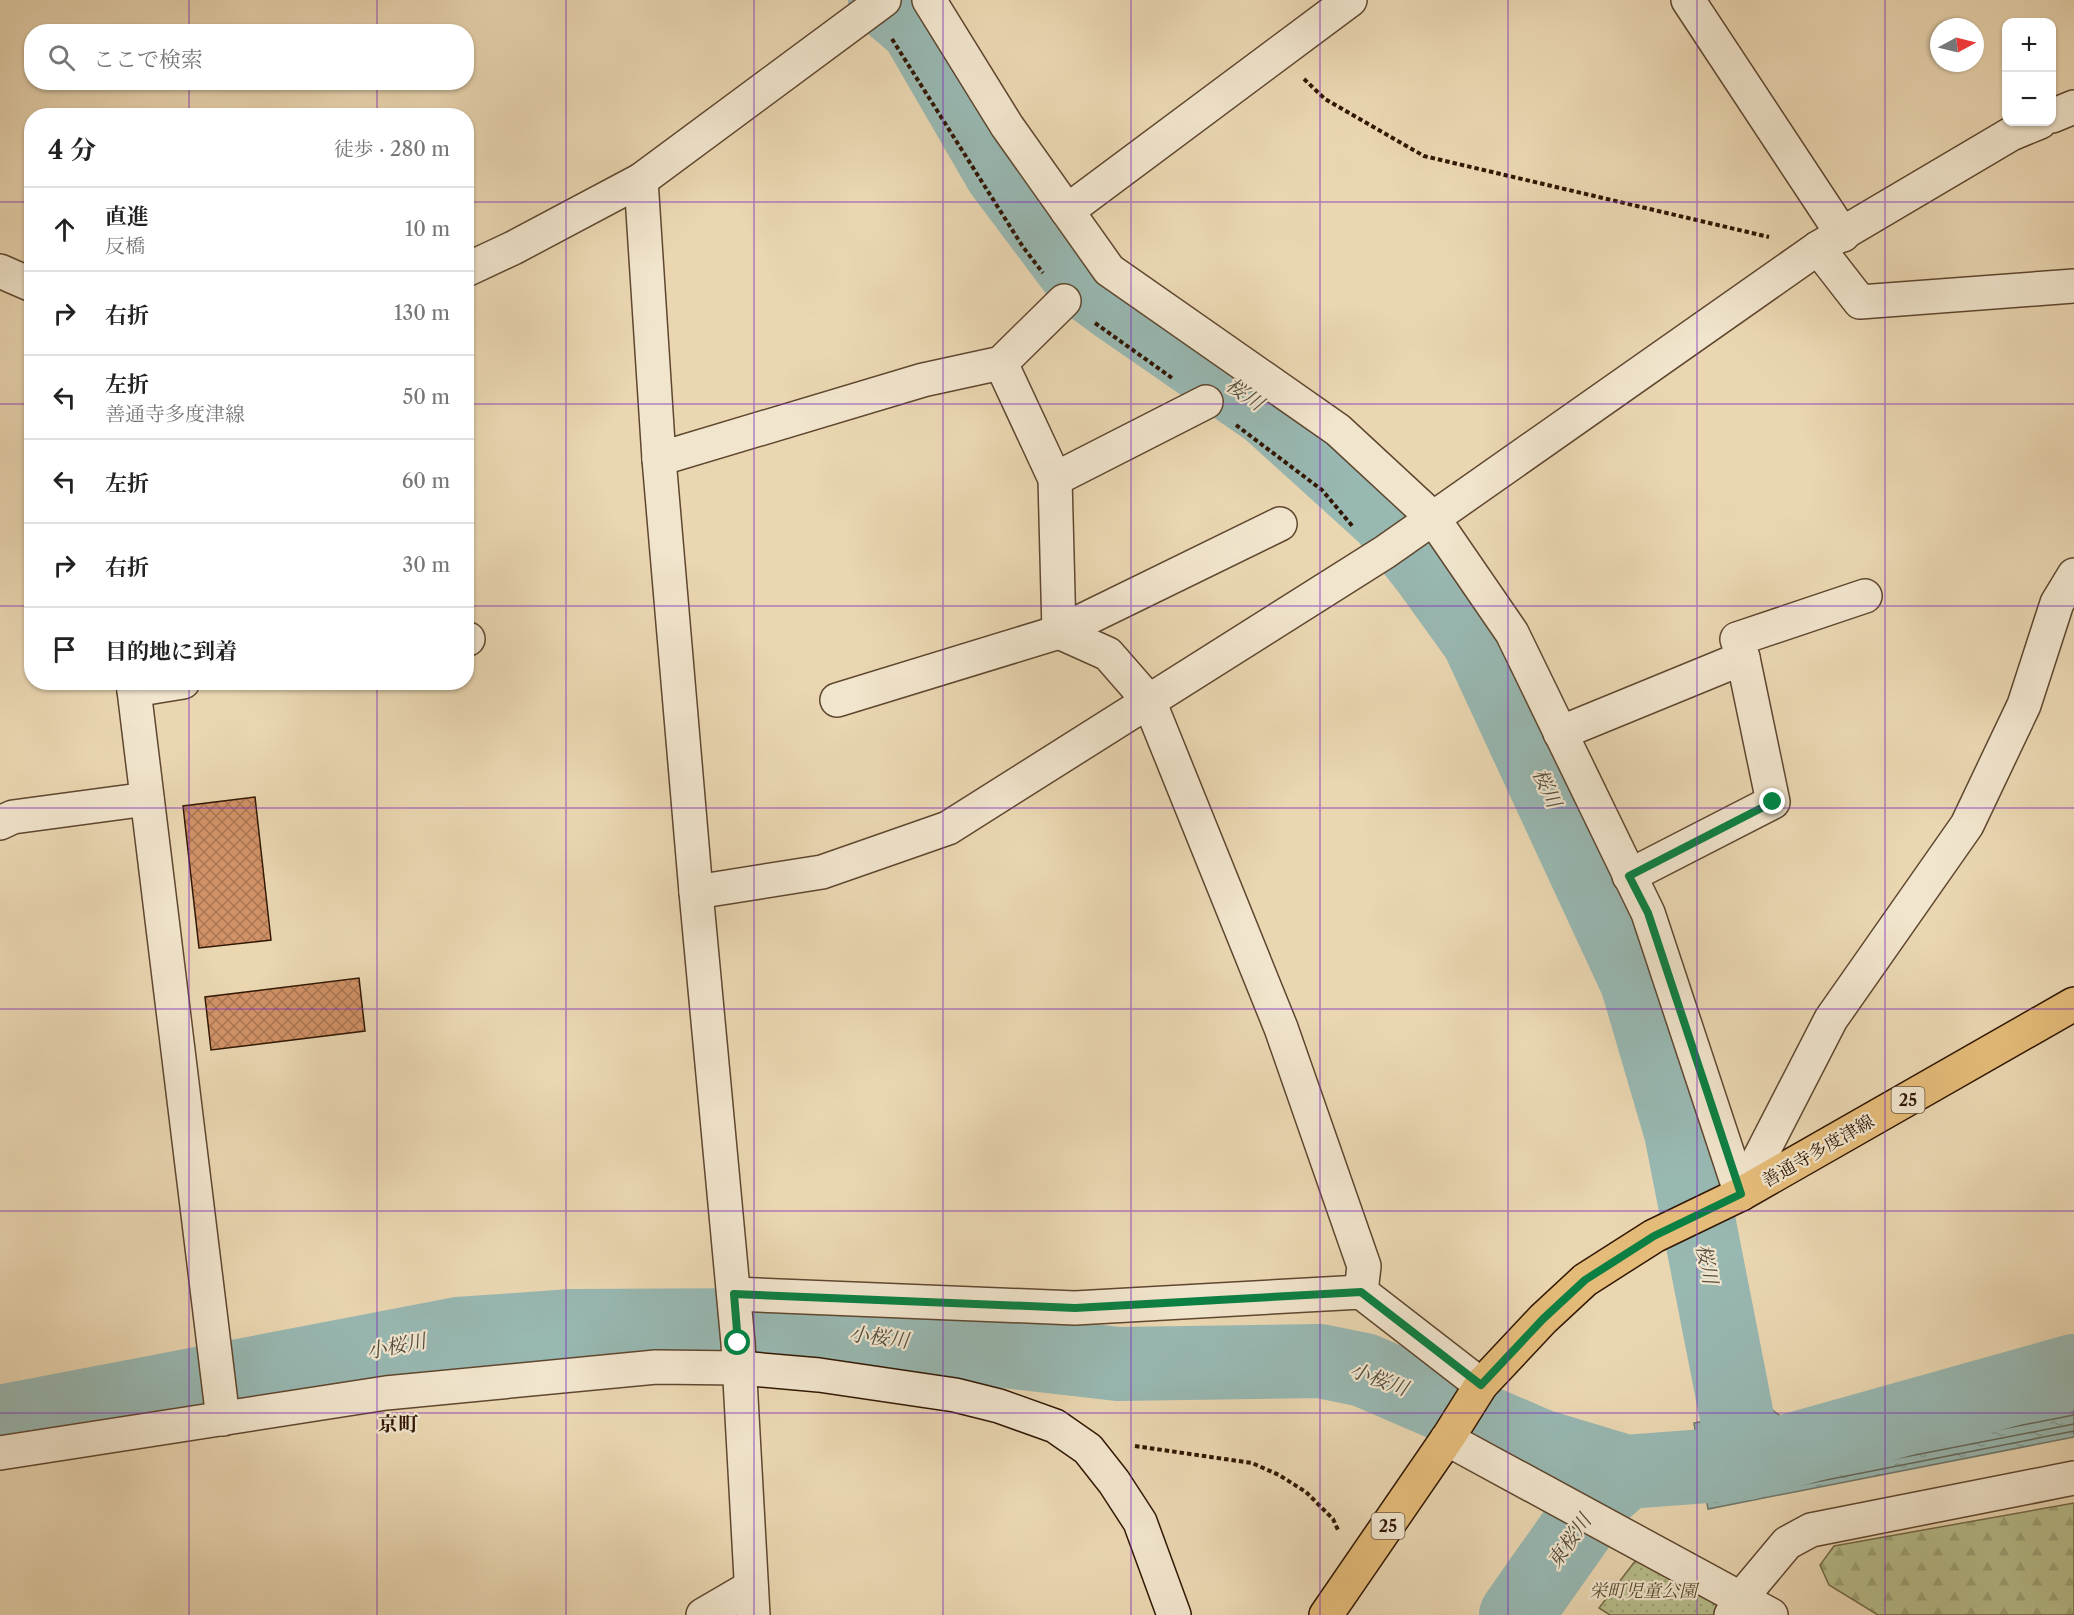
<!DOCTYPE html>
<html lang="ja">
<head>
<meta charset="utf-8">
<style>
  body { margin:0; font-family:"Libre Caslon Text","Noto Serif JP",serif; background:#f6f6f6; color:#222 }
  .controls { position:absolute; right:18px; top:18px; display:grid; overflow:hidden; border-radius:12px; box-shadow:0 2px 4px #0004 }
  .controls button { width:54px; height:54px; display:grid; place-items:center; padding:0; border:0; border-bottom:2px solid #e0e0e0; background:#fff; color:#222; font:30px sans-serif }
  .compass { position:absolute; left:1930px; top:18px; width:54px; height:54px; border-radius:50%; background:#fff; box-shadow:0 2px 4px #0004; rotate:83deg }
  .stop { position:absolute; width:18px; height:18px; margin:-14px; border:4px solid #0b8043; border-radius:50%; background:#fff }
  .stop.end { background:#0b8043; border-color:#fff; box-shadow:0 2px 6px #0008 }
  .list { margin:0; padding:0; list-style:none }
  h2 { display:flex; justify-content:space-between; align-items:center; height:78px; margin:0; padding:0 24px; font-size:26px }
  h2 small { font-size:20px; font-weight:400; color:#767676 }
  .list li { display:grid; grid-template-columns:39px 1fr auto; gap:18px; align-items:center; box-sizing:border-box; height:84px; padding:0 24px; border-top:2px solid #e0e0e0 }
  .list b { display:block; font-size:22px; white-space:nowrap }
  .list p { margin:0; font-size:20px; white-space:nowrap; color:#767676 }
  .list em { font-size:20px; font-style:normal; color:#767676 }
  .icon { flex:none; width:33px; height:33px; fill:none; stroke:currentColor; stroke-width:2; stroke-linecap:round; stroke-linejoin:round }
  .map { position:relative; flex:none; width:2074px; height:1615px; overflow:hidden }
  .search { position:absolute; background:#fff; box-shadow:0 2px 4px #0004; left:24px; top:24px; width:450px; height:66px; display:flex; align-items:center; gap:15px; box-sizing:border-box; padding:0 21px; border-radius:24px; color:#767676; font-size:22px }
  .panel { position:absolute; background:#fff; box-shadow:0 2px 4px #0004; left:24px; top:108px; width:450px; height:582px; border-radius:24px }
  .map>svg:first-child { display:block }
  .forest { fill:url(#forest-firs); stroke:#746a48; stroke-width:1.5 }
  .park { fill:url(#park-dots); stroke:#746a48; stroke-width:1.5 }
  .water { fill:url(#water-ripples); stroke:#6f786c; stroke-width:1.5 }
  .lines { fill:none; stroke-linecap:round; stroke-linejoin:round }
  .shore { stroke:#64685a; stroke-width:1.5 }
  .river { stroke:#98b8b2; stroke-width:74 }
  .building { fill:url(#building-cross-hatch); stroke:#311703; stroke-width:1.5 }
  .street-casing { stroke:#5f472f; stroke-width:36 }
  .secondary-casing { stroke:#311703; stroke-width:36 }
  .primary-casing { stroke:#311703; stroke-width:36 }
  .path { stroke:#311703; stroke-width:4; stroke-dasharray:4.5 3; stroke-linecap:butt }
  .street { stroke:#f1e5cd; stroke-width:33 }
  .secondary { stroke:#f1e5cd; stroke-width:33 }
  .primary { stroke:#e5bc79; stroke-width:33 }
  .route { stroke:#0b8043; stroke-width:8 }
  .grid { fill:none; stroke:#7b2cbf; stroke-width:1.5; stroke-opacity:0.55 }
  .labels { text-anchor:middle; dominant-baseline:central; stroke-width:4.5; stroke-linejoin:round; paint-order:stroke }
  .shield { fill:#f1e5cd; stroke:#6b5540; stroke-width:1.5 }
  .shield-label { font-size:16px; font-weight:bold; fill:#311703 }
  .street-label { font-size:18px; fill:#311703; stroke:#f1e5cd }
  .park-label { font-size:18px; font-style:italic; fill:#59492c; stroke:#f1e5cd }
  .water-label { font-size:20px; font-style:italic; fill:#554f40; stroke:#f1e5cd }
  .neighbourhood-label { font-size:20px; font-weight:bold; fill:#311703; stroke:#f1e5cd }
</style>
</head>
<body>
<div class="map">
<svg width="2074" height="1615" viewBox="0 0 2074 1615">
  <defs>
    <pattern id="forest-firs" width="22" height="20" patternUnits="userSpaceOnUse" patternTransform="scale(1.5)"><rect width="22" height="20" fill="#b7be8c"/><path d="M5 1l3.5 6h-7zM16 11l3.5 6h-7z" fill="#9ea377"/></pattern>
    <pattern id="park-dots" width="8" height="8" patternUnits="userSpaceOnUse" patternTransform="scale(1.5)"><rect width="8" height="8" fill="#b7be8c"/><path d="M2 2h.1M6 6h.1" fill="none" stroke="#9ea377" stroke-width="1.8" stroke-linecap="round"/></pattern>
    <pattern id="water-ripples" width="26" height="14" patternUnits="userSpaceOnUse" patternTransform="scale(1.5)"><rect width="26" height="14" fill="#98b8b2"/><path d="M2 4q2-2 4 0t4 0M15 11q2-2 4 0t4 0" fill="none" stroke="#839d97"/></pattern>
    <pattern id="building-cross-hatch" width="8" height="8" patternUnits="userSpaceOnUse" patternTransform="scale(1.5)"><rect width="8" height="8" fill="#d19267"/><path d="M0 0l8 8M0 8l8-8" fill="none" stroke="#aa7653"/></pattern>
  </defs>
  <rect width="100%" height="100%" fill="#ead7b2"/>
  <filter id="stains"><feTurbulence type="fractalNoise" baseFrequency=".00333" numOctaves="4"/><feColorMatrix values="0 0 0 0 .2 0 0 0 0 .09 0 0 0 0 .02 0 0 0 .5 -.17"/></filter>
  <radialGradient id="worn" r=".72"><stop offset=".6" stop-color="#630" stop-opacity="0"/><stop offset="1" stop-color="#630" stop-opacity=".3"/></radialGradient>
  <path class="forest" d="M2074 1503V1615H1878L1829 1585 1820 1565 1834 1546Z"/>
  <path class="park" d="M1636 1560 1730 1609 1727 1615H1610L1599 1608Z"/>
  <path class="water" d="M2074 1353V1437L1708 1509 1694 1423 1770 1408 1798 1430 1857 1440 1887 1431Z"/>
  <g class="lines">
    <g class="shore">
      <path d="M2074 1360 1889 1437 1856 1446 1796 1436 1768 1415 1704 1427 1701 1430 1712 1499 1715 1502 2074 1431"/>
      <path d="M2074 1368 1892 1444 1859 1454 1794 1443 1766 1423 1712 1433 1710 1436 1718 1490 1721 1493 2074 1424"/>
      <path d="M2074 1378 1934 1436 1932 1439 1936 1442 2074 1415"/>
      <path d="M1764 1433 1789 1451 1825 1458 1827 1462 1727 1482 1720 1442Z"/>
    </g>
    <g class="river">
      <path d="M885 0 917 27 1001 172 1082 280 1116 305 1268 410 1385 516 1429 571 1478 639 1637 982 1681 1132 1746 1463"/>
      <path d="M0 1422 458 1334 572 1326 782 1325 1118 1364 1320 1361 1364 1370 1540 1446 1626 1472 1746 1463 2074 1371"/>
      <path d="M1516 1615 1602 1493 1626 1472"/>
    </g>
  </g>
  <g class="building">
    <path d="M255 797 271 940 199 948 183 806Z"/>
    <path d="M359 978 365 1031 211 1050 205 997Z"/>
  </g>
  <g class="lines">
    <defs>
      <g id="street">
        <path d="M929 0 1007 126 1109 270 1338 430 1433 518 1512 633 1648 913 1741 1194"/>
        <path d="M1688 0 1843 235"/>
        <path d="M2052 116 2074 107"/>
        <path d="M641 180 659 459 696 892 738 1343 753 1615"/>
        <path d="M1067 211 1350 0"/>
        <path d="M1818 248 1860 302 2074 286"/>
        <path d="M466 270 513 248 641 180 884 0"/>
        <path d="M0 271 32 285"/>
        <path d="M1001 363 1055 479 1059 632 1108 654 1149 701 1281 1028 1364 1266 1361 1292"/>
        <path d="M659 459 923 380 1001 363 1064 301"/>
        <path d="M1055 479 1206 402"/>
        <path d="M466 639H468"/>
        <path d="M133 682 223 1419"/>
        <path d="M134 690 183 682"/>
        <path d="M837 700 1059 632 1280 524"/>
        <path d="M1560 733 1743 658"/>
        <path d="M0 823 13 817 147 799"/>
        <path d="M1629 876 1773 802 1743 658 1737 639 1865 596"/>
        <path d="M696 892 822 872 948 828 1385 552 1818 248 2011 134 2040 122"/>
        <path d="M1741 1194 1831 1019 1967 825 2024 705 2057 603 2074 575"/>
        <path d="M734 1294 1075 1308 1361 1292 1481 1385"/>
        <path d="M1447 1439 1771 1615"/>
        <path d="M0 1453 386 1393 656 1367 740 1368"/>
        <path d="M703 1615 751 1587"/>
        <path d="M1731 1615 1741 1598 1787 1543 1811 1530 2074 1478"/>
      </g>
      <path id="secondary" d="M740 1368 819 1375 955 1395 999 1406 1055 1426 1088 1449 1114 1482 1140 1522 1174 1615"/>
      <path id="primary" d="M1326 1615 1449 1436 1481 1385 1543 1319 1585 1280 1654 1236 1741 1194 2074 1004"/>
    </defs>
    <use href="#street" class="street-casing"/>
    <use href="#secondary" class="secondary-casing"/>
    <use href="#primary" class="primary-casing"/>
    <g class="path">
      <path d="M892 39 1023 247 1043 273"/>
      <path d="M1304 79 1325 99 1424 156 1769 237"/>
      <path d="M1095 323 1172 378"/>
      <path d="M1236 425 1322 490 1354 528"/>
      <path d="M1135 1446 1252 1463 1279 1475 1306 1492 1333 1519 1338 1530"/>
    </g>
    <use href="#street" class="street"/>
    <use href="#secondary" class="secondary"/>
    <use href="#primary" class="primary"/>
  </g>
  <g class="lines">
    <path class="route" d="M738 1343 734 1294 1075 1308 1361 1292 1481 1385 1543 1319 1585 1280 1654 1236 1741 1194 1648 913 1629 876 1773 802"/>
  </g>
  <path class="grid" d="M189 0V32M377 0V32M566 0V1615M754 0V1615M943 0V1615M1131 0V1615M1320 0V1615M1508 0V1615M1697 0V1615M1885 0V1615M189 82V116M377 82V116M0 202H32M466 202H2074M0 404H32M466 404H2074M0 606H32M466 606H2074M189 682V1615M377 682V1615M0 808H2074M0 1009H2074M0 1211H2074M0 1413H2074"/>
  <g class="labels">
    <g class="shield">
      <rect x="1891.5" y="1087" width="33" height="26" rx="4.5"/>
      <rect x="1371.5" y="1513" width="33" height="26" rx="4.5"/>
    </g>
    <g class="shield-label">
      <text x="1908" y="1100">25</text>
      <text x="1388" y="1526">25</text>
    </g>
    <g class="street-label">
      <text transform="translate(1818 1151) rotate(-30)">善通寺多度津線</text>
    </g>
    <g class="park-label">
      <text x="1643" y="1591">栄町児童公園</text>
    </g>
    <g class="water-label">
      <text transform="translate(1245 394) rotate(35)">桜川</text>
      <text transform="translate(1547 788) rotate(65)">桜川</text>
      <text transform="translate(1707 1264) rotate(79)">桜川</text>
      <text transform="translate(879 1337) rotate(7)">小桜川</text>
      <text transform="translate(396 1346) rotate(-11)">小桜川</text>
      <text transform="translate(1379 1379) rotate(20)">小桜川</text>
      <text transform="translate(1569 1541) rotate(-55)">東桜川</text>
    </g>
    <g class="neighbourhood-label">
      <text x="398" y="1424">京町</text>
    </g>
  </g>
  <rect width="100%" height="100%" filter="url(#stains)"/>
  <rect width="100%" height="100%" fill="url(#worn)"/>
</svg>
<div class="controls">
<button>+</button>
<button>−</button>
</div>
<svg class="compass" viewBox="-18 -18 36 36"><path d="M0-13l5 13h-10z" fill="#e53935"/><path d="M0 13l5-13h-10z" fill="#767676"/></svg>
<div class="stop" style="left:738px;top:1343px"></div>
<div class="stop end" style="left:1773px;top:802px"></div>
<div class="search"><svg class="icon" aria-label="search" viewBox="0 0 24 24"><circle cx="10" cy="10" r="6"/><path d="M15 15l6 6"/></svg>ここで検索</div>
<section class="panel">
<h2>4 分<small>徒歩 · 280 m</small></h2>
<ul class="list">
<li><svg class="icon" aria-label="ahead" viewBox="0 0 24 24"><path d="M12 20V5M6 11l6-6 6 6"/></svg><div><b>直進</b><p>反橋</p></div><em>10 m</em></li>
<li><svg class="icon" aria-label="right" viewBox="0 0 24 24"><path d="M7 20v-9h11M14 6l5 5-5 5"/></svg><div><b>右折</b></div><em>130 m</em></li>
<li><svg class="icon" aria-label="left" viewBox="0 0 24 24"><path d="M17 20v-9H6M10 6l-5 5 5 5"/></svg><div><b>左折</b><p>善通寺多度津線</p></div><em>50 m</em></li>
<li><svg class="icon" aria-label="left" viewBox="0 0 24 24"><path d="M17 20v-9H6M10 6l-5 5 5 5"/></svg><div><b>左折</b></div><em>60 m</em></li>
<li><svg class="icon" aria-label="right" viewBox="0 0 24 24"><path d="M7 20v-9h11M14 6l5 5-5 5"/></svg><div><b>右折</b></div><em>30 m</em></li>
<li><svg class="icon" aria-label="arrive" viewBox="0 0 24 24"><path d="M6 21V4h12l-3 4 3 4H6"/></svg><div><b>目的地に到着</b></div></li>
</ul>
</section>
</div>
</body>
</html>
